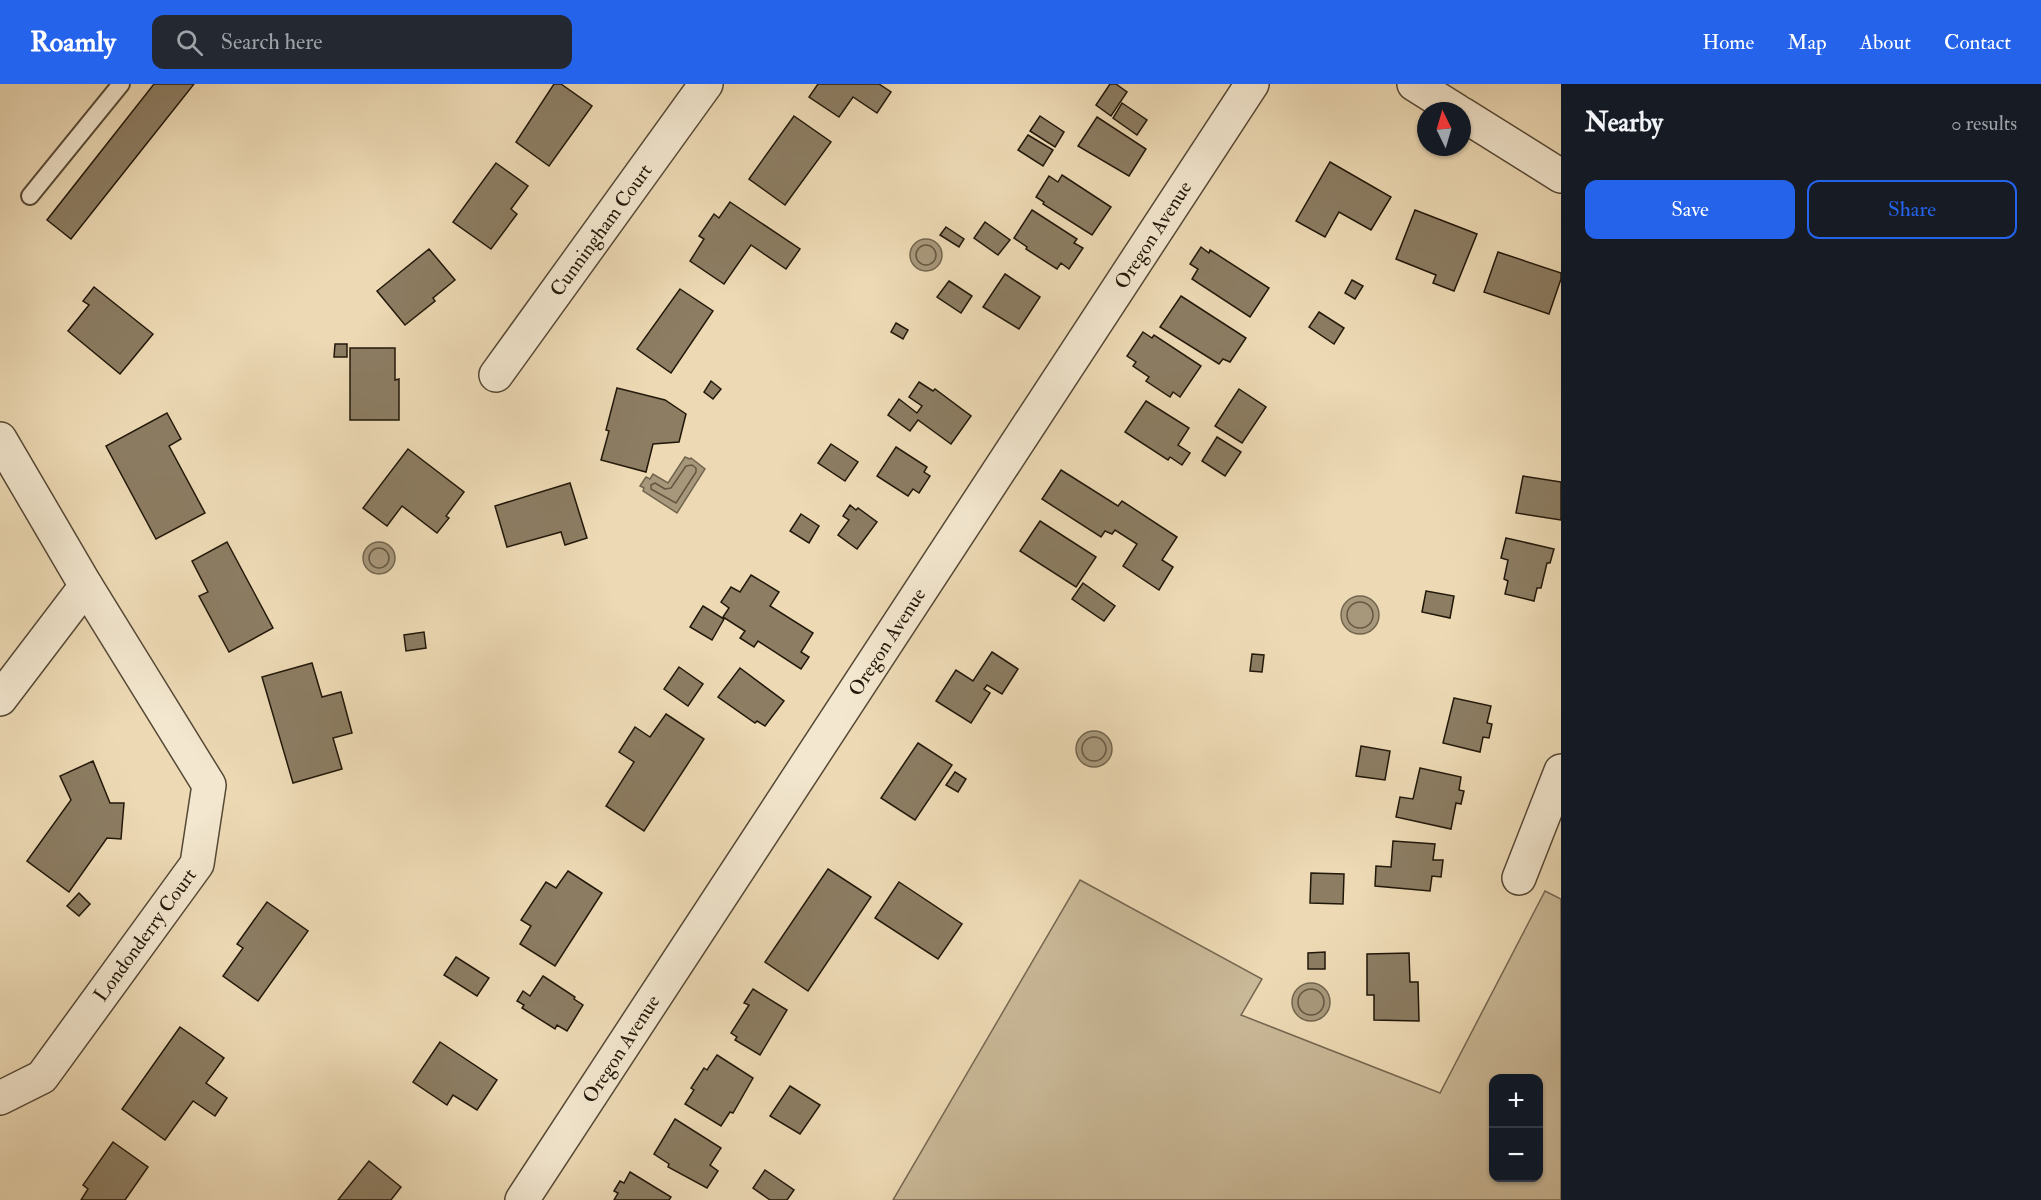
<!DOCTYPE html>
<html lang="en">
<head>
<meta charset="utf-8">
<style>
  body { margin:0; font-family:"IM FELL Double Pica",serif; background:#242831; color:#f1f3f6 }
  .controls { position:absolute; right:18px; bottom:18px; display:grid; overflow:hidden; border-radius:12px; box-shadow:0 2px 4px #0004 }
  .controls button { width:54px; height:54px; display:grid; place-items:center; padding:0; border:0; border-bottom:2px solid #363941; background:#171b24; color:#f1f3f6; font:30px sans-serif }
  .compass { position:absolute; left:1417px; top:18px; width:54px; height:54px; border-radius:50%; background:#171b24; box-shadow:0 2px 4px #0004; rotate:355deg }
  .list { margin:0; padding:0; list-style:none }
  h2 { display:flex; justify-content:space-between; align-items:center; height:78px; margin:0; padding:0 24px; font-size:26px }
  h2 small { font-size:20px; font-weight:400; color:#9ea1a6 }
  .actions { display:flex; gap:12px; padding:18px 24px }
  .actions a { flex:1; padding:14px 0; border:2px solid #2563eb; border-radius:12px; text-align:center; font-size:21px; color:#2563eb }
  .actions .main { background:#2563eb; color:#fff }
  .icon { flex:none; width:33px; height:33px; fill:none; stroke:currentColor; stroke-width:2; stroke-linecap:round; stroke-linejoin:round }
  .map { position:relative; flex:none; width:1561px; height:1116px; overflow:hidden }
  header { display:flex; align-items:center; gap:36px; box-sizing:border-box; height:84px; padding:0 30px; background:#2563eb; color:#fff }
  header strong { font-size:28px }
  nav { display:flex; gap:33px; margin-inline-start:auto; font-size:21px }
  .search { width:420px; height:54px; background:#242831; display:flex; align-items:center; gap:15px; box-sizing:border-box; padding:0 21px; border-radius:12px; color:#9ea1a6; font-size:22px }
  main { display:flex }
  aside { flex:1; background:#171b24 }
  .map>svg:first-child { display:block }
  .green { fill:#cab998; stroke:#766851; stroke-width:1.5; fill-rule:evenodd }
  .water { fill:#a8987b; stroke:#72654e; stroke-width:1.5 }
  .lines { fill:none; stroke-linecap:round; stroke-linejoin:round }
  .shore { stroke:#655842; stroke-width:1.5 }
  .building { fill:#8c7d63; stroke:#22180a; stroke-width:1.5 }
  .lane-casing { stroke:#554835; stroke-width:20 }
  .street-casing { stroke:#554835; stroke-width:36 }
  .lane { stroke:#f3e7cf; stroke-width:16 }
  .street { stroke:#f3e7cf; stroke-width:33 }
  .labels { text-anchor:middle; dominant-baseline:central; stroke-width:4.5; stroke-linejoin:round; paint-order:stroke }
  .street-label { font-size:20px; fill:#22180a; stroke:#f3e7cf }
</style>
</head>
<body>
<header>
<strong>Roamly</strong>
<div class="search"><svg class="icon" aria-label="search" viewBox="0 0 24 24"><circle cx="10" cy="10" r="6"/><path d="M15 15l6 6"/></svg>Search here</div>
<nav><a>Home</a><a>Map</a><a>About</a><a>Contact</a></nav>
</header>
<main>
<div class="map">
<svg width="1561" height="1116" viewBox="0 0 1561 1116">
  <rect width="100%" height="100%" fill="#eddab5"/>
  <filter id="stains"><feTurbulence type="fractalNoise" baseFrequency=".00333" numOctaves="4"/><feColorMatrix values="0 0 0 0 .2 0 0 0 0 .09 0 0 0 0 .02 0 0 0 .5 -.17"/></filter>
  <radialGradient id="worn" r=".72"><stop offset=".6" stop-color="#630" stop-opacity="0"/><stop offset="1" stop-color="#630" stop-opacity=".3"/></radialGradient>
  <path class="green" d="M1080 796 1262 895 1241 931 1440 1009 1545 807 1561 815V1116H893ZM1494 994H1538V1094H1494Z"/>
  <g class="water">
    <circle cx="926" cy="171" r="16"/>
    <path d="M685 373 690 375 691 374 705 385 677 429 643 407 644 404 640 402 646 393 650 395 653 390 668 399Z"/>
    <circle cx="379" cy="474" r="16"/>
    <circle cx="1360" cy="531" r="19"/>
    <circle cx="1094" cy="665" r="18"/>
    <circle cx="1311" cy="918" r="19"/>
  </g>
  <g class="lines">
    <g class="shore">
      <circle cx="926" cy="171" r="10"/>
      <path d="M692 381 696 384V388L676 419 651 405V401L655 399 665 405 671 404 686 382Z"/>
      <circle cx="379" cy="474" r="10"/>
      <circle cx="1360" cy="531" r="13"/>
      <circle cx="1094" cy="665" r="12"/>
      <circle cx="1311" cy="918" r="13"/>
    </g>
  </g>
  <g class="building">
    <path d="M154 0H194L71 155 47 136Z"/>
    <path d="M554 0H561L592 22 549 82 516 58Z"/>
    <path d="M818 0H879L891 8 877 29 853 13 839 33 809 13Z"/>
    <path d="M1110 0H1116L1127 8 1111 32 1096 21Z"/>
    <path d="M1122 19 1147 36 1137 51 1113 34Z"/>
    <path d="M794 32 831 58 785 121 749 95Z"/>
    <path d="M1040 32 1064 48 1055 63 1030 47Z"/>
    <path d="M1097 33 1146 65 1129 92 1078 62Z"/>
    <path d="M1028 51 1053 66 1043 82 1018 66Z"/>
    <path d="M1330 78 1391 113 1371 146 1339 128 1325 153 1296 137Z"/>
    <path d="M496 79 528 102 511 125 517 130 491 165 453 138Z"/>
    <path d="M1062 91 1111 123 1092 151 1043 120 1044 118 1036 113 1049 92 1058 98Z"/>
    <path d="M730 118 800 165 786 185 751 161 724 200 690 177 704 155 699 152 714 130 719 134Z"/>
    <path d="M1032 126 1077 155 1074 159 1083 164 1069 185 1061 179 1057 185 1026 165 1027 163 1014 154Z"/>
    <path d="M1415 126 1477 150 1454 207 1433 199 1436 191 1396 175Z"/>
    <path d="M985 138 1010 156 998 171 974 154Z"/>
    <path d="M946 143 964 155 959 163 940 151Z"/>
    <path d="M1201 163 1209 169 1210 166 1269 204 1250 233 1192 195 1198 185 1190 180Z"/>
    <path d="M429 165 455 196 433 214 435 217 405 241 377 207Z"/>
    <path d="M1498 168 1561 189V195L1549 230 1484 208Z"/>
    <path d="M1005 190 1040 213 1019 245 983 223Z"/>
    <path d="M1352 196 1363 202 1355 215 1345 209Z"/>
    <path d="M949 197 972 212 961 229 937 213Z"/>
    <path d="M94 203 153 250 120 290 68 247 89 221 83 217Z"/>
    <path d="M680 205 713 227 671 289 637 265Z"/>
    <path d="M1181 212 1246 254 1230 278 1223 275 1219 280 1160 243Z"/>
    <path d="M1319 228 1344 244 1334 260 1309 243Z"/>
    <path d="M896 239 908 246 903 255 891 248Z"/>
    <path d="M1143 248 1152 254 1154 251 1201 282 1180 313 1173 308 1170 313 1146 297 1149 293 1133 282 1136 278 1127 272Z"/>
    <path d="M335 260H347V273H334Z"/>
    <path d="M350 264H395V296L399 295V336H350Z"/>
    <path d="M711 297 721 305 713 315 704 308Z"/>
    <path d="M919 298 933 307 935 305 971 332 951 360 918 336 910 347 888 331 899 315 917 329 922 322 909 313Z"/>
    <path d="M617 304 665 316 686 330 679 358 653 360 646 388 601 376 609 347 606 346Z"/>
    <path d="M1239 305 1266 323 1242 359 1215 342Z"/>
    <path d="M1146 317 1189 344 1178 361 1190 369 1182 381 1170 373 1168 376 1125 348Z"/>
    <path d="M167 329 181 355 169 362 205 429 156 455 106 362Z"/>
    <path d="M1217 353 1241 368 1225 392 1202 377Z"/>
    <path d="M831 360 858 378 845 397 818 379Z"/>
    <path d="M896 363 927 383 924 388 930 392 919 409 913 405 908 412 877 392Z"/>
    <path d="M408 365 464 408 446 432 449 434 437 449 402 422 387 442 363 424Z"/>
    <path d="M1061 386 1118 422 1122 417 1177 453 1162 476 1173 483 1159 506 1123 482 1137 460 1115 446 1112 450 1105 447 1101 453 1042 415Z"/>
    <path d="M1523 392 1561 398V436L1516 429Z"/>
    <path d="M570 399 587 454 565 461 561 448 507 463 495 422Z"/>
    <path d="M850 421 856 426 858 424 877 438 857 465 838 451 849 436 843 432Z"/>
    <path d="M801 430 819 442 809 459 790 447Z"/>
    <path d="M1040 437 1096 473 1076 503 1020 467Z"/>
    <path d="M1506 454 1554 465 1550 479H1547L1541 504H1537L1534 517 1505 510 1508 497 1504 495 1508 476 1501 474Z"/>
    <path d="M227 458 273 544 229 568 199 512 208 508 192 477Z"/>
    <path d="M751 491 779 508 770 522 813 549 801 568 809 573 801 585 758 557 754 563 740 554 745 547 723 533 729 524 721 518 731 503 740 508Z"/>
    <path d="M1083 499 1115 522 1104 537 1072 515Z"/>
    <path d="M1426 507 1454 512 1450 534 1422 528Z"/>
    <path d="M703 522 724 535 712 556 690 543Z"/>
    <path d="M424 548 426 564 406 567 404 551Z"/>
    <path d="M992 568 1018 585 1002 610 987 601 984 605 990 609 971 639 936 617 956 586 973 597Z"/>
    <path d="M1252 570 1264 571 1262 588 1250 587Z"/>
    <path d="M312 579 322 613 341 608 352 649 333 654 342 685 293 699 262 593Z"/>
    <path d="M679 583 703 600 688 622 664 605Z"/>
    <path d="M740 584 784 617 765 642 757 637 755 639 718 613Z"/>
    <path d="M1454 614 1491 622 1487 639 1492 640 1489 654 1483 653 1480 668 1443 659Z"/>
    <path d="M666 630 704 655 644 747 606 722 634 678 619 668 635 643 650 653Z"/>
    <path d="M918 659 952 681 915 736 881 714Z"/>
    <path d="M1361 662 1390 667 1385 696 1356 692Z"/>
    <path d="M93 677 110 719H124L121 755 107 754 69 808 27 777 71 716 60 692Z"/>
    <path d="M1420 684 1461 693 1459 706 1464 707 1461 720 1456 719 1451 745 1396 733 1400 713 1413 715Z"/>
    <path d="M955 688 966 695 958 708 946 701Z"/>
    <path d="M1393 757 1435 760 1433 776H1443L1441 793 1432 792 1430 807 1375 802 1376 782 1391 783Z"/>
    <path d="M828 785 871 813 808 907 765 878Z"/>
    <path d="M568 787 602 809 555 882 520 860 531 842 521 836 546 798 556 804Z"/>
    <path d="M1311 789 1344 790 1343 820 1310 819Z"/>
    <path d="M899 798 962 840 938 875 875 834Z"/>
    <path d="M79 809 90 820 79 832 67 822Z"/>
    <path d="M267 818 308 847 258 917 223 892 243 864 237 860Z"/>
    <path d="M1325 868V885H1308V869Z"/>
    <path d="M1409 869 1410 898H1418L1419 937 1374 936V911H1367V870Z"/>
    <path d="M456 873 489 894 477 912 444 891Z"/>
    <path d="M543 892 575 913 574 915 583 921 567 947 557 941 555 945 522 924 524 921 517 917 523 907 530 912Z"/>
    <path d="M753 905 787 926 760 971 735 956 737 953 731 949 749 921 744 919Z"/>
    <path d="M180 943 224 974 206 999 227 1014 215 1032 193 1017 165 1056 122 1025Z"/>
    <path d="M440 958 497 996 477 1026 453 1011 447 1021 413 998Z"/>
    <path d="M717 971 753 994 733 1029 730 1028 721 1042 685 1020 694 1006 691 1004 704 984 707 986Z"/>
    <path d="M790 1002 820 1021 800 1050 770 1032Z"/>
    <path d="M675 1035 721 1064 710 1081 718 1087 707 1104 668 1083 669 1080 654 1070Z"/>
    <path d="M113 1058 148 1083 125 1116H81L88 1105 83 1101Z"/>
    <path d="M369 1077 401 1103 391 1116H338Z"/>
    <path d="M765 1086 794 1106 787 1116H770L753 1104Z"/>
    <path d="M630 1088 671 1113 669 1116H614L618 1109 614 1107 620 1097 624 1099Z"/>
  </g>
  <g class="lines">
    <defs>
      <path id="lane" d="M30 112 121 0"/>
      <g id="street">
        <path d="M1414 0 1457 27"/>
        <path d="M1462 30 1561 92"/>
        <path d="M496 291 706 0"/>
        <path d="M0 355 86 502"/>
        <path d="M0 615 86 502 209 701 197 780 42 993 0 1014"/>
        <path d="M1519 794 1561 687"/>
        <path d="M522 1116 1252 0"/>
      </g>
    </defs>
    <use href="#lane" class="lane-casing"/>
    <use href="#street" class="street-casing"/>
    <use href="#lane" class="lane"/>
    <use href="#street" class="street"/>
  </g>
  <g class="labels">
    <g class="street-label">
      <text transform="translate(601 146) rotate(-54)">Cunningham Court</text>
      <text transform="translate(1153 151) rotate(-57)">Oregon Avenue</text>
      <text transform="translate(887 558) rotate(-57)">Oregon Avenue</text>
      <text transform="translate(145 851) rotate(-54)">Londonderry Court</text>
      <text transform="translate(621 965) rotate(-57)">Oregon Avenue</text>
    </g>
  </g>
  <rect width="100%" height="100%" filter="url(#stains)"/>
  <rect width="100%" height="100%" fill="url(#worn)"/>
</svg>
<div class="controls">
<button>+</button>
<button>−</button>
</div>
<svg class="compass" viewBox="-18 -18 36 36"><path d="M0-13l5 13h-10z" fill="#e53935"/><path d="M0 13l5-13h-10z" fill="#9ea1a6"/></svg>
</div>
<aside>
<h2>Nearby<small>0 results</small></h2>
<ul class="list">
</ul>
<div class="actions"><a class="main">Save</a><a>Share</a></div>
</aside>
</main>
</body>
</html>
